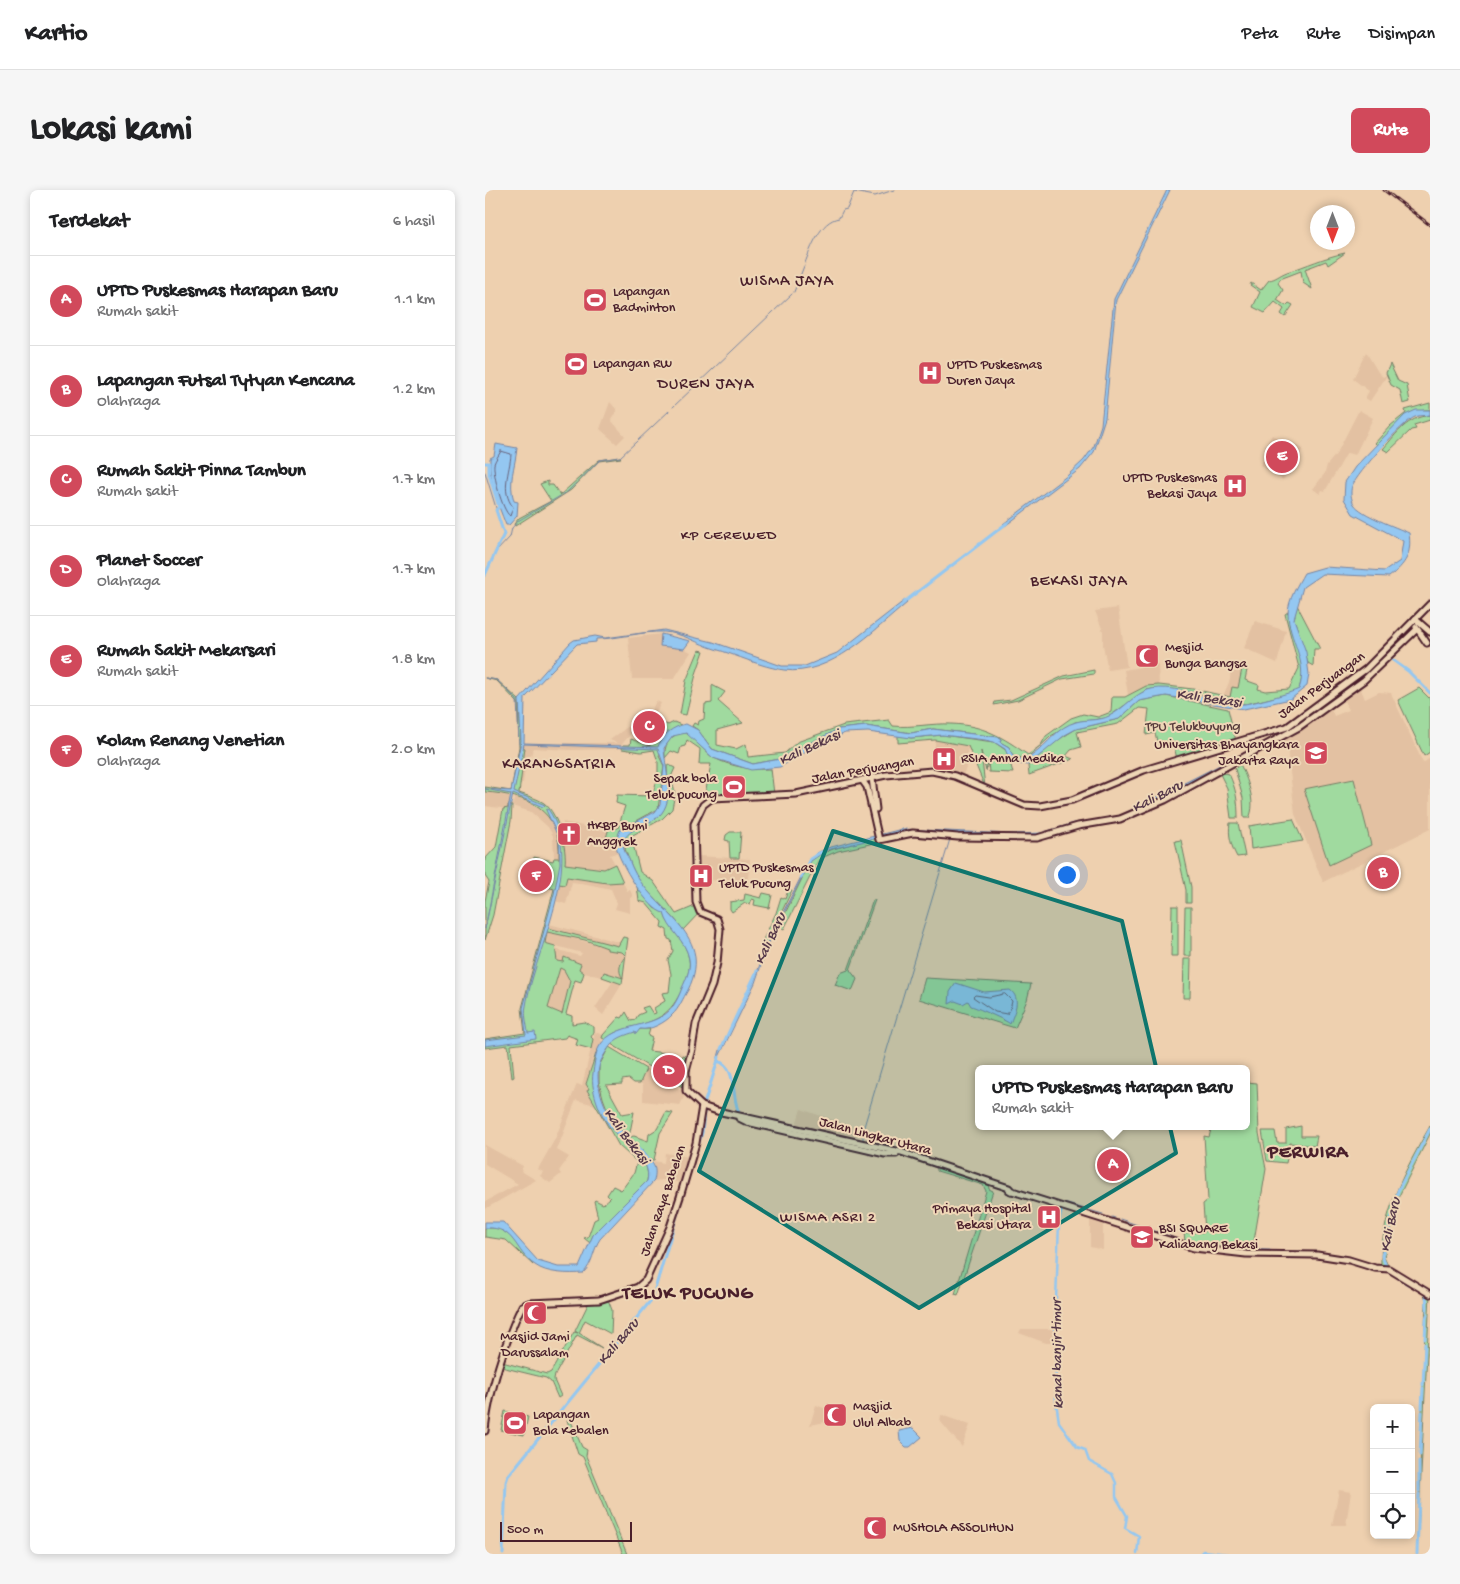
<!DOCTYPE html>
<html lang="id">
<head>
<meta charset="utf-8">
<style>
  body { margin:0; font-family:"Gochi Hand",sans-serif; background:#f6f6f6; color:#202124 }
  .controls { position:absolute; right:15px; bottom:15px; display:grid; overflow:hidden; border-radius:8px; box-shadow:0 2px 8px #0003 }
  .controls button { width:45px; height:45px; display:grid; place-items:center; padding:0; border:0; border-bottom:1px solid #e0e0e0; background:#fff; color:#202124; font:25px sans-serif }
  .compass { position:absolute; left:825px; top:15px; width:45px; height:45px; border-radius:50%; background:#fff; box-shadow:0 2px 8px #0003; rotate:180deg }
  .scale { position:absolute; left:15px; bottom:12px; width:132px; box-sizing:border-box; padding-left:5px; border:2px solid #4a1f2b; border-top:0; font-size:14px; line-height:18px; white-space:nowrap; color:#4a1f2b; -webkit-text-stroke:4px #eed6b6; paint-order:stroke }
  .you { position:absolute; left:581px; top:684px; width:18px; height:18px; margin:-12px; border:4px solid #fff; border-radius:50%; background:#1a73e8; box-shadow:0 0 0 8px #1a73e833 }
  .badge { display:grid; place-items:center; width:32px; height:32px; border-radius:50%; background:#d1495b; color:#fff; font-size:16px; font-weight:700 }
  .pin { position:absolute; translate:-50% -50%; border:2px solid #fff; box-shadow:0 1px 5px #0006 }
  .popup { position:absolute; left:490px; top:875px; width:275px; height:65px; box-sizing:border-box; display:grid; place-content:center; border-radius:8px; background:#fff; filter:drop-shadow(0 1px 4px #0005); font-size:16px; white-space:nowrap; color:#757577 }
  .popup b { font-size:19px; color:#202124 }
  .popup::after { content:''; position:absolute; left:50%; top:100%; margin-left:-10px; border:10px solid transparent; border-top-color:#fff }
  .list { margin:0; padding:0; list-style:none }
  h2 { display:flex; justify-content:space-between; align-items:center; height:65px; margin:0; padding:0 20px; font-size:21px }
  h2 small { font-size:16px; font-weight:400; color:#757577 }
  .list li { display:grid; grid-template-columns:32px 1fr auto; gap:15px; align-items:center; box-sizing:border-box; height:90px; padding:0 20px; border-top:1px solid #e0e0e0 }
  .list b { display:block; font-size:19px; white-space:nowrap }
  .list p { margin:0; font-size:16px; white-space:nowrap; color:#757577 }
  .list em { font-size:16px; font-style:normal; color:#757577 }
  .icon { flex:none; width:28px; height:28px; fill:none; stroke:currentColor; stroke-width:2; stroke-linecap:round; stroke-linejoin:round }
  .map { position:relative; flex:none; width:945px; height:1364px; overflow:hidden; border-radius:8px }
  header { display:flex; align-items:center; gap:30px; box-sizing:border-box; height:70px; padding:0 25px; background:#fff; border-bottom:1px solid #e0e0e0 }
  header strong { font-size:24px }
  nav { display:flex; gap:28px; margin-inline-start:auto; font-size:18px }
  .intro { display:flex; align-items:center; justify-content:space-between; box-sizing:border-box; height:120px; padding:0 30px }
  h1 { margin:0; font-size:35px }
  .button { padding:12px 22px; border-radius:8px; background:#d1495b; color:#fff; font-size:18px; font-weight:700 }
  main { display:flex; gap:30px; padding:0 30px }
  aside { flex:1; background:#fff; border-radius:8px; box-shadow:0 2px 8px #0003 }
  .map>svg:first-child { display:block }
  .built { fill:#e3c1a2 }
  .green { fill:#a0da9f; stroke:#757c65; fill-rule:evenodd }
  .water { fill:#94c7f1; stroke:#7684a2 }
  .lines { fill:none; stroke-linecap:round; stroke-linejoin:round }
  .shore { stroke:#68627a; stroke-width:1 }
  .stream { stroke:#7684a2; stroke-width:1 }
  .canal { stroke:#94c7f1; stroke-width:2.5 }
  .river { stroke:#94c7f1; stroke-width:3 }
  .primary-casing { stroke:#4a1f2b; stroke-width:9 }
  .primary { stroke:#eed6b6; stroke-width:5 }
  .rail-casing { stroke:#4a1f2b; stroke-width:3 }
  .rail { stroke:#eed6b6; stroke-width:1; stroke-dasharray:4; stroke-linecap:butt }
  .marked { fill:#0f766e; fill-opacity:0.2; stroke:#0f766e; stroke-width:4; stroke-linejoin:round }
  .labels { text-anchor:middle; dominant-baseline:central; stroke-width:4; stroke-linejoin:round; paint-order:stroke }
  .poi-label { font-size:14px; fill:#4a1f2b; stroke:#eed6b6; text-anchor:start }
  .street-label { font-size:14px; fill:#4a1f2b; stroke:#eed6b6 }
  .park-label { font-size:14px; fill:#573b3c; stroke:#eed6b6 }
  .neighbourhood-label { font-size:15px; letter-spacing:1px; fill:#4a1f2b; stroke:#eed6b6 }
  .water-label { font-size:15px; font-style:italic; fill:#553849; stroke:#eed6b6 }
  .quarter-label { font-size:16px; letter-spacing:1px; fill:#4a1f2b; stroke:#eed6b6 }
  .district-label { font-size:19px; font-weight:bold; letter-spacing:1px; fill:#4a1f2b; stroke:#eed6b6 }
</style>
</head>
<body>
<header>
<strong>Kartio</strong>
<nav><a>Peta</a><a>Rute</a><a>Disimpan</a></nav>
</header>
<div class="intro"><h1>Lokasi kami</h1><a class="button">Rute</a></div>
<main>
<aside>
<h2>Terdekat<small>6 hasil</small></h2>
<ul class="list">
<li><span class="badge">A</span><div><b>UPTD Puskesmas Harapan Baru</b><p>Rumah sakit</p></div><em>1.1 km</em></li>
<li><span class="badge">B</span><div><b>Lapangan Futsal Tytyan Kencana</b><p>Olahraga</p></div><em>1.2 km</em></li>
<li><span class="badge">C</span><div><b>Rumah Sakit Pinna Tambun</b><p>Rumah sakit</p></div><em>1.7 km</em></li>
<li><span class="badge">D</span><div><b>Planet Soccer</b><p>Olahraga</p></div><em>1.7 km</em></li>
<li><span class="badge">E</span><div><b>Rumah Sakit Mekarsari</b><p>Rumah sakit</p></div><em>1.8 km</em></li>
<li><span class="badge">F</span><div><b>Kolam Renang Venetian</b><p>Olahraga</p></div><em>2.0 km</em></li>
</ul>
</aside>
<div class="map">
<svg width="945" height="1364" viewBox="0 0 945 1364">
  <rect width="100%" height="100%" fill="#eed0af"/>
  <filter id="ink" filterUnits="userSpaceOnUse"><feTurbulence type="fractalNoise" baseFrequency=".02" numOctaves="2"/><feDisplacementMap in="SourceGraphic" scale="10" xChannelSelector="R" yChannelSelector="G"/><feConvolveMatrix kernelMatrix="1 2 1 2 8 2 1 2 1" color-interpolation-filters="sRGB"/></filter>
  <g filter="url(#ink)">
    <g class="built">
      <path d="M881 162 893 182 898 187 903 184 885 211 880 208 884 201 868 189Z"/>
      <path d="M125 212 132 220 126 230 140 246 132 254 115 239Z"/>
      <path d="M874 220 888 228 870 265 862 263 840 301 837 300 835 304 828 299 840 283 842 275 852 263Z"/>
      <path d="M787 245 806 256 808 253 818 259 798 290 775 275 785 259 780 256Z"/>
      <path d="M633 418 642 477 623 480 618 455V441L610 421Z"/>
      <path d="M770 431 801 441 792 473 759 458Z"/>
      <path d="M176 444 175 456 196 457 206 462 189 489H147L143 448Z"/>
      <path d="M673 474 674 495 661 496 643 505 639 480Z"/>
      <path d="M746 474 757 479 753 498 745 507 738 506 745 490Z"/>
      <path d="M874 495 880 509 894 502 906 503 938 573 945 568V639L838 692 810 624 801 548 812 542 844 515 849 526 864 520 857 507Z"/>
      <path d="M171 511 176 513 168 529 148 541 133 559 86 560 48 558 46 566H42L38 593 34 592 40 558 38 557 39 553H132L125 550 161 523H165Z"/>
      <path d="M450 550 483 556 481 578 476 589 450 581Z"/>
      <path d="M0 602 25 606 23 619 0 616Z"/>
      <path d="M30 607 57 619 67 632 75 656 74 668H69L68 646 63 637 46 622 27 616Z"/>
      <path d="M78 632 123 641 121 647H128L134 662 125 665 130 674 119 679 78 674V649L88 648 86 638 78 639Z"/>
      <path d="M212 666 265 669 262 698 234 694V691L226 690 227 677H217L212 671Z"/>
      <path d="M82 687 122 693 138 692 142 701 145 700 148 706 145 708V723L130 719 132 713 126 699 102 694 87 692 81 714 70 711 74 694 80 695Z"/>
      <path d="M64 734 129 751H137L133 757 63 738Z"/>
      <path d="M62 741 123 758V760L137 762 141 766 136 772 135 783 139 788 119 782 117 787 99 783 94 779 95 775 79 768 78 772 57 764 59 756 95 766 97 763 60 753Z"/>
      <path d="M74 778 79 780 85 791 77 824 63 818Z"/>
      <path d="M128 791 137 794 118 825 110 818Z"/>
      <path d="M110 842 118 845 116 850 119 852 108 867 101 893 104 897 102 900 110 915 91 910 72 960 84 967 74 981 76 984 65 993 55 986 58 982 53 979 70 949 92 894 97 896Z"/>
      <path d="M161 879 201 903 195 915 158 911V895L155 893Z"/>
      <path d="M316 919 374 939 370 951 310 938Z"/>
      <path d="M0 955 38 976 36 981 51 990 0 1019V1012L33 994 0 974Z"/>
      <path d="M180 963 205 967 198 993 178 990 169 991V971L179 973Z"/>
      <path d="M561 1013 574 1018 571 1036 567 1042 554 1038Z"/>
      <path d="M605 1026 618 1030V1060L605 1057Z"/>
      <path d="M536 1139H568L569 1151 568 1153H561L534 1143Z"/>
      <path d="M331 1215 349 1222 346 1231 325 1235Z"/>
      <path d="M456 1225 485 1235 477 1257 455 1231Z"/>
      <path d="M854 1300 866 1302 861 1335H847Z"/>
    </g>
    <g class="green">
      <path d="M860 63 843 75 841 71 820 79 827 99 818 93 816 81 795 89 793 93 798 100 792 110 801 116 804 113 808 115 800 127 796 124 799 119 790 112 780 123 768 117 775 102 765 95 766 93 776 100 784 90C791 89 794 85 802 82 821 76 840 67 860 63Z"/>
      <path d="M905 174 913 191 922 195 925 212 918 214 915 200 906 195 901 183Z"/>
      <path d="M945 213V220C920 219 909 239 892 255L890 253 905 236 921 223 920 220Z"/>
      <path d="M945 225V230L929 235 931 239 926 240 903 262 898 259C913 242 921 228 945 225Z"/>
      <path d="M135 267 136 268 114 271 86 300 30 336 29 334 34 328 66 311 55 294 63 291V295H68L75 305 114 270Z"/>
      <path d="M812 415 835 459H829L828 476 823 473 809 429Z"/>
      <path d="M803 422 817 476 818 485 814 499 805 504 760 514 707 502 669 499 661 500 622 528 590 532 566 546 542 569 528 566 524 557 515 552 516 549 513 547 448 539 426 543 381 536 354 539 304 563 295 569 268 574 227 559 213 540 207 536 209 533 213 535 214 531 219 529 220 514 227 513V495L240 502 233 511 258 533 232 540V555L251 559 261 554 263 567 300 563 312 552 359 535 404 530 408 536C428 538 446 533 466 534 498 535 518 547 543 565L556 555 561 546 586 528 598 524 613 527 626 522 627 507H640L661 496 674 495 708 499 745 507 747 497 753 498 757 479 762 480 760 490 774 495 773 499 780 501 804 499 814 478 800 424Z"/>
      <path d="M214 460 219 461 211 484 201 525 195 524 201 491Z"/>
      <path d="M609 480V484L577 489 533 510 509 515 510 512 526 510 579 486Z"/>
      <path d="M0 488 12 490 34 510 36 551 35 557 40 558 34 603C42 606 52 608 59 613 74 624 82 660 80 674L119 679 130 674 138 692 122 693 82 687 80 695 74 694 63 738 133 756 138 747 143 748 137 794 117 787 119 782 138 788C132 782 135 771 141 766L137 762 122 760V758L100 750 62 742 60 753 70 756 72 771 78 772 79 767 96 774 94 779 99 783 96 792 90 790 81 824 87 826V834L99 832 109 837V842L106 847 108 849 106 859 91 855 93 849 82 845 80 848 26 855 29 887 27 888 23 855 0 858V849L40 843 37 818 69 699 50 693C44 684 47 677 49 667L68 671 69 668H74C77 620 42 605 0 602V597L26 601 34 557 33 513 12 491ZM75 778 79 780 85 791 77 824 63 818Z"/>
      <path d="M934 498 945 509V562L939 566 913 510Z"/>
      <path d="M681 506 743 519 751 551 692 569 688 552 673 555 670 543 661 545 664 519 654 518 633 534 592 542 596 557 586 560 581 566 588 569 544 585 543 576 568 553 591 539 634 529 654 511Z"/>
      <path d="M189 532 196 535 181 544 174 566 179 576 173 619 135 640 131 656 128 648H121L124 638H133L140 616 131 613 132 605 167 606 171 593 173 592V572L169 560 156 562 137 559 138 555H145L146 549 165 556 164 550 172 549V540L181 534 183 535Z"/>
      <path d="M196 542C211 543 217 562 229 568 247 577 267 580 286 579L289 604 229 607 228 603 220 604 226 574H214L215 559 202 550 200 556 196 557 194 564 186 561 180 568C179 555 183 548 196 542Z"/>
      <path d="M413 545 426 548 457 545 509 552 522 561 528 583 504 582 503 572 501 581 496 561 500 597 483 556 450 550 413 553Z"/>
      <path d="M182 574 190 578 186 587 190 603 187 619 177 629 146 646 155 682 168 691 191 724 210 716 215 722 198 740C183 717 156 702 146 675 136 650 134 644 162 632 168 630 174 628 177 622 186 608 182 590 182 574Z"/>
      <path d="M755 574C762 588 772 613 764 628H759L758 608 750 579Z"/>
      <path d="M738 583 744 584C751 598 753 612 753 628H746L742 598 735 584Z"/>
      <path d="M869 589 886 655 844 675 819 599Z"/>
      <path d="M23 615 27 616 26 631 8 725 0 750V711L4 692 0 686V669L11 657 18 619 23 618Z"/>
      <path d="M808 629 818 651 766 659 764 636Z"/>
      <path d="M745 633H753L760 666 752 667C746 656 743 645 745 633Z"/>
      <path d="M245 642H256L254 668H245L244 651 240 650 241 645Z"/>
      <path d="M393 647 394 652 353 661 334 669 299 739 294 736 327 668 348 659Z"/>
      <path d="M696 650 706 697V713H701V700L690 651Z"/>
      <path d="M152 696 169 718 179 723C184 740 201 750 204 769 206 780 201 790 197 799 186 824 174 830 148 837 137 840 129 841 121 850L117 848 118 845 134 827 137 828 141 822 146 831 150 830 153 825 160 822 157 818 163 816 168 824 171 823 169 818 180 811 177 803 184 802 186 784 183 770 188 761 186 750 183 749 182 740 176 737 177 732 161 713 154 711Z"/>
      <path d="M304 698 307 700 280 757 275 756 291 723 296 707 300 709Z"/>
      <path d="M278 703 287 705 284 718 269 715 270 710 267 709 265 714 260 713 247 722 245 719V712L259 710 260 704 276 708Z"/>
      <path d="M388 710H390L365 780 372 789 367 801 350 795 355 783 363 780Z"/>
      <path d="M687 716H693V766H686Z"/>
      <path d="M700 717H706V766H699Z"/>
      <path d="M699 769H706L705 808H698Z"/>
      <path d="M440 788 546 794 542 810 530 838 434 809Z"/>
      <path d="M155 839H165L163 846 167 848 164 861 189 864 188 868 196 869 197 865 204 867 202 875 190 870 187 875 199 882V898L126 854 134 846Z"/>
      <path d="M124 857 161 879 155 893H149L144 889 137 890V894L121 895 137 924 149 922 144 947 149 946 163 951 164 944 172 939 181 922 188 923 175 943 169 970H163L151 954 134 938 124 924 118 908 114 892V876Z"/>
      <path d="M112 860C107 887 107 907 122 932 133 950 168 966 162 991L108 1045 105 1053 99 1048 103 1047 109 1030 113 1028 109 1011 110 1010 118 1014 125 1008 122 1005 128 996 136 1000 138 998 149 983 152 972 134 956 102 900 104 899 101 894Z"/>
      <path d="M762 892 772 893 774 943 781 979 767 1063 721 1058 720 1056 700 1051 699 1043 720 1042 718 1014 723 1010 719 946 724 947 727 936H762Z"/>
      <path d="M816 936V946H832L830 956 805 953 801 973 782 971 777 941H790L792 953H801V939Z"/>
      <path d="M945 936V944L914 1006 899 1067 905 1080 945 1104 932 1364 941 1110 938 1102 902 1079H896C894 1027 920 980 945 936Z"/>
      <path d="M445 972 508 992 503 994 504 999 508 1001 473 1105 470 1104 501 1001 498 995 452 981V977L444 975Z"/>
      <path d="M0 1038H14L28 1048 48 1075 21 1050 0 1047Z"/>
      <path d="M122 1107 127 1120 126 1144 100 1130 94 1143 117 1158 92 1145 70 1185 69 1190 76 1206 73 1208 66 1192 61 1188 16 1177 17 1172 62 1184 66 1182 89 1142 93 1143 90 1141 105 1110Z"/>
      <path d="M20 1221 43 1227 39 1245 16 1240Z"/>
      <path d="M85 1229 97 1257 102 1260 101 1266 142 1364H138L98 1267 93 1264 82 1230Z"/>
    </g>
    <g class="water">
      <path d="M682 0H685L631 110 620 228 609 262 595 279 520 336 518 334 583 285 599 270 609 256 616 235 629 109Z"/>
      <path d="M931 220H945V225C940 226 934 225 930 227 917 232 873 283 867 296 865 302 866 309 869 314 876 325 911 337 924 343 927 364 921 374 904 387L837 384 818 397 809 429 821 462 824 484 822 496 806 509 759 519 681 506 654 511 634 529 591 539 580 545 543 575 526 573 520 559 509 552 500 550 457 545 426 548 383 542 360 543 328 558 295 577 266 580 228 568 201 543 188 546 179 558C180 579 191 610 174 626 164 636 134 639 139 659 140 664 144 667 145 672 162 720 233 740 203 800 198 808 194 819 187 825 181 832 165 841 155 839L151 844 150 842C131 848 128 850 118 867 105 888 120 923 135 939 146 951 162 962 169 976 171 981 170 986 169 991L115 1049C108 1059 108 1074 98 1083 84 1084 62 1084 50 1075 29 1062 31 1036 0 1038V1032H18L53 1071 73 1077H94L108 1045 162 991C167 970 143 956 130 943 117 930 105 902 108 883 109 876 110 867 112 861 124 832 164 840 184 821 190 815 194 806 197 798 201 789 206 779 204 769 201 750 183 740 179 723 164 721 133 672 131 655 131 650 133 645 135 640L170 622 175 615 179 576 173 559 39 554 29 602 60 615 58 617 28 604 0 739 26 604 0 599 26 601 36 551 34 510 85 453 89 450 110 446 120 448 179 440 228 452 297 476H320L352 463 420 410 422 413C389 440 345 487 299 480 276 477 252 465 230 459 213 454 198 443 179 442 157 441 134 449 111 449V452L92 454 40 508 39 553 173 557C176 545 189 536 201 534L213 540 227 559 268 574 295 569 304 563 354 539 381 536 426 543 448 539 513 547 516 549 515 552 524 557 528 566C536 571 542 570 549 564 563 554 572 537 591 532 601 529 615 531 624 526 637 520 646 508 658 502 683 488 733 515 759 514 769 513 806 503 814 499 824 471 803 449 803 423 803 410 813 394 819 383L840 377 900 381 915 371 918 351 868 324 859 309 860 292 870 277 920 225Z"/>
      <path d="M11 254 32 258C30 278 23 291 29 311L33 312 32 326 24 335H21C12 312 4 293 5 268L9 266Z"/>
      <path d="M927 436 929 438 879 488 810 539 633 629 557 645 518 646 419 642 342 660 326 671 314 693 283 755 270 793 232 871 235 860 270 788 283 752 323 673 332 663 342 658 417 639 549 645 589 633 632 627 810 537 877 485Z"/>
      <path d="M176 444 205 451 199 459 175 456Z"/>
      <path d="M63 619C101 673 50 758 41 816 39 824 42 834 43 843L50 842 51 849 0 856V850L41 845 38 818 69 704 75 673 74 649 61 620Z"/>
      <path d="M471 793 499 802 525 800C537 809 529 822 525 834 523 831 488 816 486 816L483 811 478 814 470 811 464 814 465 802Z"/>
      <path d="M428 1238 437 1247 425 1257H421L415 1251 414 1241Z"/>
    </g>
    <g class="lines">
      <g class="shore">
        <path d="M16 261 26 264C25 282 15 300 28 317L25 326C17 320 8 285 9 274 10 270 14 265 16 261Z"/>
        <path d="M520 804 527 811 525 820 522 824 510 822 488 807 490 805 504 807Z"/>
      </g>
      <g class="stream">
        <path d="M320 73C326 58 335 31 354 28L358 20 362 19 369 2 390 6 409 0"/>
        <path d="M309 102 319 76"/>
        <path d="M188 217 307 104"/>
        <path d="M0 282 19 344 11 362"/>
        <path d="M11 362 25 347 27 338 33 331 82 302 115 270 135 267 184 221"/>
        <path d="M0 488 12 490 32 510 34 554"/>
        <path d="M378 952V940L465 649"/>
        <path d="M579 1013 618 1024"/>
        <path d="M627 1027 630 1028"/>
        <path d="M635 1029 696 1050"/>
        <path d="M704 1052 718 1056 743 1058"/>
        <path d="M746 1059 785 1060"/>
        <path d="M788 1061 797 1062"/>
        <path d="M803 1062H824"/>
      </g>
      <g class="canal">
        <path d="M577 1018 574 1033 570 1136 571 1212 574 1232 592 1257 600 1260 604 1271 627 1284 631 1293V1307L642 1326 640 1338 654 1346 652 1364"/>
        <path d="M942 1117V1122"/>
        <path d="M715 1364 718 1361 742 1364"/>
      </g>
      <g class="river">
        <path d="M0 273H4V284L14 317 11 320 19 344 0 385"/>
        <path d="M418 413 522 333"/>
        <path d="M902 466 923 481 945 503"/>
        <path d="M527 645 558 644"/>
        <path d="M316 687 325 669 336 662"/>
        <path d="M236 859 272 781"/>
        <path d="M233 871C254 878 245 911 256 927"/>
        <path d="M211 961 217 943 220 911 234 867"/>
        <path d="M923 1094 903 1081 897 1066 913 1001 945 939"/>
        <path d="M938 1102 941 1104 942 1117"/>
        <path d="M941 1129 942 1125"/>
        <path d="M940 1149 941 1131"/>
        <path d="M938 1195 940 1154"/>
        <path d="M937 1218 938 1198"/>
        <path d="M935 1265 937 1222"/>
        <path d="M934 1301V1271"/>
        <path d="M18 1364 21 1292 23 1286 167 1109 201 995"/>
        <path d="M932 1364 934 1304"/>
      </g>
      <defs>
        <g id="primary">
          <path d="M930 429 945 442"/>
          <path d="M931 437 942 453"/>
          <path d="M387 588 391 619"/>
          <path d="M377 590 382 597 394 650 428 643 473 647 552 648 593 636 635 629 680 610 814 537 879 490 932 439"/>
          <path d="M254 928 262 932 400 964H411"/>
          <path d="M524 1000 709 1058 761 1064 832 1065 864 1070 890 1078 904 1079 945 1104"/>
          <path d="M526 1001 524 998 416 962 232 921 217 916 201 901V881L207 859 211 834 227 795 232 773 235 739 232 729 215 722 211 712 209 634 218 615 227 608 311 604 401 585 447 581 470 586 539 615 555 616 587 610 659 580 802 537 881 479 945 414"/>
          <path d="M0 1241C3 1206 21 1147 37 1116L44 1113 114 1110 153 1097 161 1090 185 1037 195 1007 211 953 217 916"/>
        </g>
      </defs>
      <use href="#primary" class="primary-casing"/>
      <use href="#primary" class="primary"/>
      <defs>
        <path id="rail" d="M899 0 945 35"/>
      </defs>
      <use href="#rail" class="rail-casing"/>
      <use href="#rail" class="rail"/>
    </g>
  </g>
  <path class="marked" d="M348 641 637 731 691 963 434 1118 214 981Z"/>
  <defs>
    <symbol id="stadium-square" viewBox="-11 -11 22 22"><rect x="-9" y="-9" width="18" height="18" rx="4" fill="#d1495b" stroke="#eed6b6"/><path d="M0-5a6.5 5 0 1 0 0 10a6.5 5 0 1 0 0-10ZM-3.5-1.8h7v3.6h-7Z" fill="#fff"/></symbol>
    <symbol id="hospital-square" viewBox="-11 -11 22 22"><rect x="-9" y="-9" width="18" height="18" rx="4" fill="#d1495b" stroke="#eed6b6"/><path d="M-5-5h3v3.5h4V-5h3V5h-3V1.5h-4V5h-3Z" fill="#fff"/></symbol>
    <symbol id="mosque-square" viewBox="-11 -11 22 22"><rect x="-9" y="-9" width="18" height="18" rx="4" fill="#d1495b" stroke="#eed6b6"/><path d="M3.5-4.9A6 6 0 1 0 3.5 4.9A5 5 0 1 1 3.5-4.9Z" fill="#fff"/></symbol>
    <symbol id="university-square" viewBox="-11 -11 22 22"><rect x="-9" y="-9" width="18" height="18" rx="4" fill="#d1495b" stroke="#eed6b6"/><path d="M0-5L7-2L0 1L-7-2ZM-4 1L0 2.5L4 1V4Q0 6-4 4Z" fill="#fff"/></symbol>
    <symbol id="church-square" viewBox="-11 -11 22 22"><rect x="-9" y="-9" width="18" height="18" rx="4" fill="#d1495b" stroke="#eed6b6"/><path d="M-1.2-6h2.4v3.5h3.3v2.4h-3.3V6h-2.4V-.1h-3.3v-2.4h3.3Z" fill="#fff"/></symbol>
  </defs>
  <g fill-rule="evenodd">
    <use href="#stadium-square" x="96" y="96" width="28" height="28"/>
    <use href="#stadium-square" x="77" y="160" width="28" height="28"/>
    <use href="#hospital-square" x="431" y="169" width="28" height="28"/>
    <use href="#hospital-square" x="736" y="282" width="28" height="28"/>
    <use href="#mosque-square" x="648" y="452" width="28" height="28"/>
    <use href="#university-square" x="817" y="549" width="28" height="28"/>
    <use href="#hospital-square" x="445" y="555" width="28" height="28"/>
    <use href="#stadium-square" x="235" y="583" width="28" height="28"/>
    <use href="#church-square" x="70" y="630" width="28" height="28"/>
    <use href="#hospital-square" x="202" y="672" width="28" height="28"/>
    <use href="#hospital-square" x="550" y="1013" width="28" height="28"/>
    <use href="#university-square" x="643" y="1033" width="28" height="28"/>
    <use href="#mosque-square" x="36" y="1109" width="28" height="28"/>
    <use href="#mosque-square" x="336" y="1211" width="28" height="28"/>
    <use href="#stadium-square" x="16" y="1219" width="28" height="28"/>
    <use href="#mosque-square" x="376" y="1324" width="28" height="28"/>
  </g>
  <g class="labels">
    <g class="poi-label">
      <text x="128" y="102">Lapangan<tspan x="128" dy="16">Badminton</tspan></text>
      <text x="108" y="174">Lapangan RW</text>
      <text x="462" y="175">UPTD Puskesmas<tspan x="462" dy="16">Duren Jaya</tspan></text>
      <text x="732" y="288" text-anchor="end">UPTD Puskesmas<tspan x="732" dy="16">Bekasi Jaya</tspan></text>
      <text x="680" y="458">Mesjid<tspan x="680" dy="16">Bunga Bangsa</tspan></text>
      <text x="814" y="555" text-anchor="end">Universitas Bhayangkara<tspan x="814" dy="16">Jakarta Raya</tspan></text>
      <text x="476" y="569">RSIA Anna Medika</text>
      <text x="232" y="589" text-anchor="end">Sepak bola<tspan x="232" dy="16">Teluk pucung</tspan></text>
      <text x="102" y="636">HKBP Bumi<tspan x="102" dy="16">Anggrek</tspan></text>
      <text x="234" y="678">UPTD Puskesmas<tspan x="234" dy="16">Teluk Pucung</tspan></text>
      <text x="546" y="1019" text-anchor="end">Primaya Hospital<tspan x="546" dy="16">Bekasi Utara</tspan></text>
      <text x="674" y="1039">BSI SQUARE<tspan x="674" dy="16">Kaliabang Bekasi</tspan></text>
      <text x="50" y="1147" text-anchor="middle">Masjid Jami<tspan x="50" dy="16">Darussalam</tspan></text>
      <text x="368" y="1217">Masjid<tspan x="368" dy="16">Ulul Albab</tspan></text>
      <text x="48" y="1225">Lapangan<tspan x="48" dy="16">Bola Kebalen</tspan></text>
      <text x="408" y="1338">MUSHOLA ASSOLIHUN</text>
    </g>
    <g class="street-label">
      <text transform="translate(837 496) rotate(-36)">Jalan Perjuangan</text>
      <text transform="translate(378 581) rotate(-10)">Jalan Perjuangan</text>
      <text transform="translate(390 947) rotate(15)">Jalan Lingkar Utara</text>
      <text transform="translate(179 1011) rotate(-71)">Jalan Raya Babelan</text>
    </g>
    <g class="park-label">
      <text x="708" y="537">TPU Telukbuyung</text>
    </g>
    <g class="neighbourhood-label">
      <text x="244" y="346">KP CEREWED</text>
      <text x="343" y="1028">WISMA ASRI 2</text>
    </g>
    <g class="water-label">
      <text transform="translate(724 509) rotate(8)">Kali Bekasi</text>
      <text transform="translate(325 558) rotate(-25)">Kali Bekasi</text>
      <text transform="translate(673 607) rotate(-27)">Kali Baru</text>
      <text transform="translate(286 749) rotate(-65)">Kali Baru</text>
      <text transform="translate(141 947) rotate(53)">Kali Bekasi</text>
      <text transform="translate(906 1035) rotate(-78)">Kali Baru</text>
      <text transform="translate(134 1152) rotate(-50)">Kali Baru</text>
      <text transform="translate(573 1164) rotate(-91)">kanal banjir timur</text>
    </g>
    <g class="quarter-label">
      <text x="302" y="92">WISMA JAYA</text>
      <text x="221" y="195">DUREN JAYA</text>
      <text x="594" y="392">BEKASI JAYA</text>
      <text x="74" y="575">KARANGSATRIA</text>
    </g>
    <g class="district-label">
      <text x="823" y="963">PERWIRA</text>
      <text x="203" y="1104">TELUK PUCUNG</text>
    </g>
  </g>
</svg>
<div class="controls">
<button>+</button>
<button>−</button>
<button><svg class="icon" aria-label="locate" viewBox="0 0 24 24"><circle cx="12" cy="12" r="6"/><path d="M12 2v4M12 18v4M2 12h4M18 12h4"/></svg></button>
</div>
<svg class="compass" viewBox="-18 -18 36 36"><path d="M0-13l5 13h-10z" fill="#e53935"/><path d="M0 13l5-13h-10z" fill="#757577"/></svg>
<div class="scale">500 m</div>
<div class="you"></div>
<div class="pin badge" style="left:628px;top:975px">A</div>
<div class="popup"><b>UPTD Puskesmas Harapan Baru</b>Rumah sakit</div>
<div class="pin badge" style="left:898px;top:683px">B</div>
<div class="pin badge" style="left:164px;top:537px">C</div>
<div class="pin badge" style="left:184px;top:881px">D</div>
<div class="pin badge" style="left:797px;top:267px">E</div>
<div class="pin badge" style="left:51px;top:686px">F</div>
</div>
</main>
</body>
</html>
